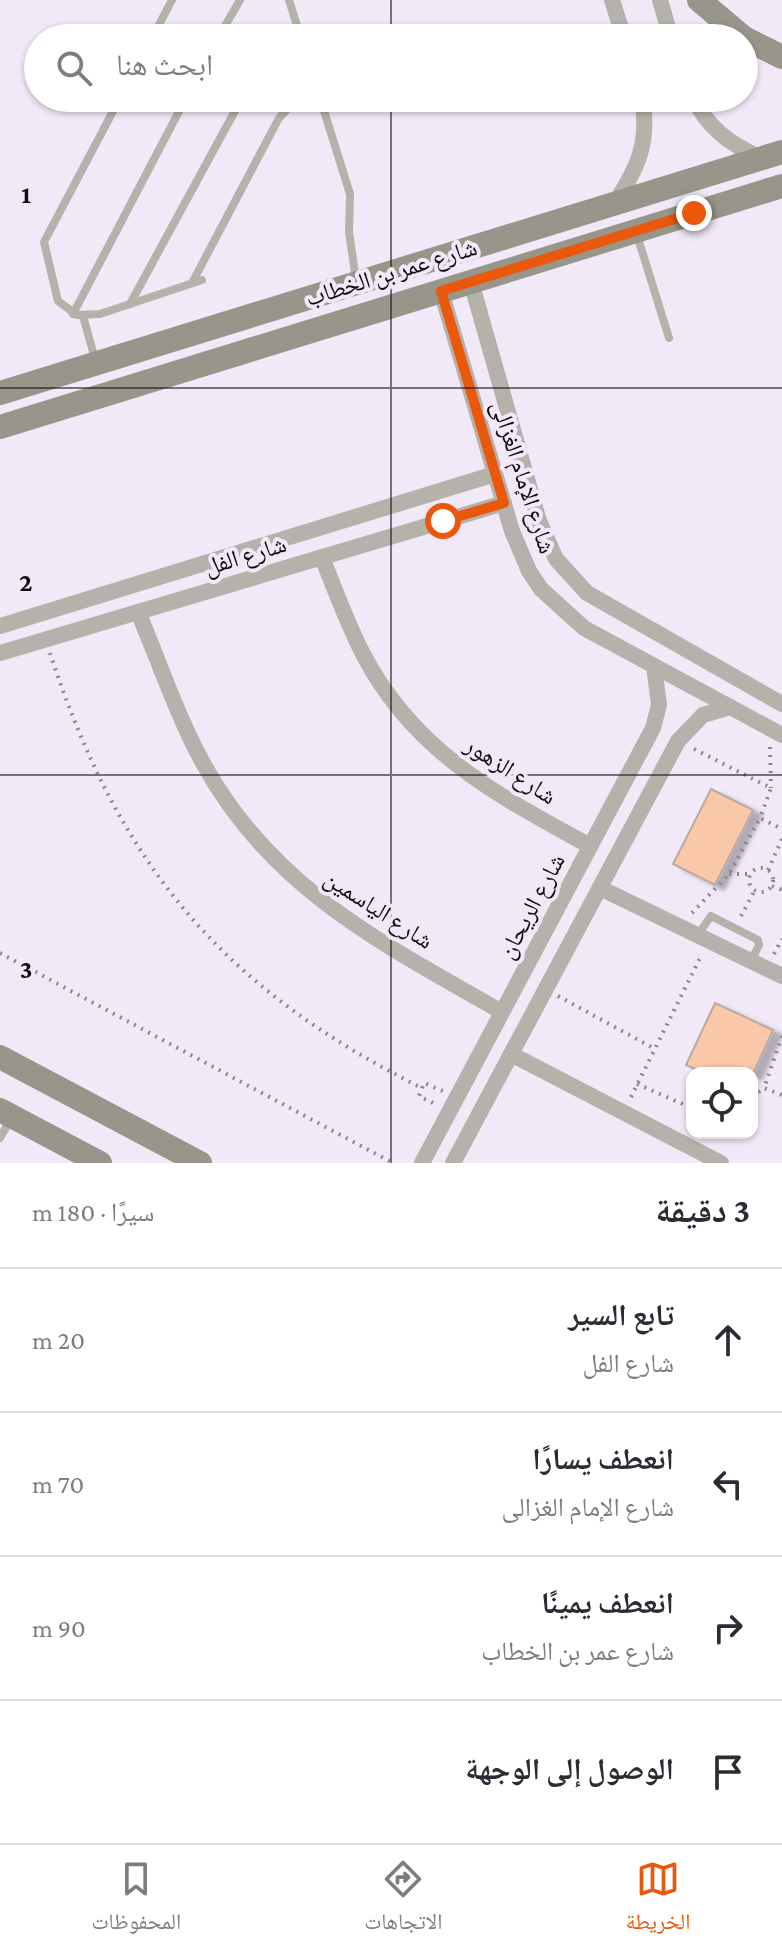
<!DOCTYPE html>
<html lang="ar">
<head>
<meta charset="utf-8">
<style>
  body { margin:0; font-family:"Crimson Pro","Noto Naskh Arabic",serif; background:#f7f7f7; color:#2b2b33; direction:rtl }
  .controls { position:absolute; right:24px; bottom:24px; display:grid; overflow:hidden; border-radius:16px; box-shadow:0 2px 6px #0004 }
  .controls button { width:72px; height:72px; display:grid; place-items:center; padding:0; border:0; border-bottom:2px solid #e1e1e2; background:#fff; color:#2b2b33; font:40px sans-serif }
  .stop { position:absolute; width:24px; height:24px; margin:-18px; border:6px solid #ea580c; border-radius:50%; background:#fff }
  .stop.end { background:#ea580c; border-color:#fff; box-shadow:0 2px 8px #0008 }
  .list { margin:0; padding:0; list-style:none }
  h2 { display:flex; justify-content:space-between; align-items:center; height:104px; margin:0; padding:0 32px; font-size:34px }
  h2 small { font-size:26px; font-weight:400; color:#7c7c81 }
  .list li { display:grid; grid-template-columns:52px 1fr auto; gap:24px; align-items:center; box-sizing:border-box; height:144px; padding:0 32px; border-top:2px solid #e1e1e2 }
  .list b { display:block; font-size:30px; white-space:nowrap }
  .list p { margin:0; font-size:26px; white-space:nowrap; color:#7c7c81 }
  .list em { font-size:26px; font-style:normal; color:#7c7c81 }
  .icon { flex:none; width:44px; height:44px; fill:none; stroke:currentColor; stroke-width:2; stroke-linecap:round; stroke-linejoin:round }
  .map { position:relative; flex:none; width:782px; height:1163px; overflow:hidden; direction:ltr }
  .search { position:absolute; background:#fff; box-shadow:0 2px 6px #0004; left:24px; right:24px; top:24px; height:88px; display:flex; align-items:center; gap:20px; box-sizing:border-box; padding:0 28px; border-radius:44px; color:#7c7c81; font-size:30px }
  .sheet { height:680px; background:#fff }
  nav { display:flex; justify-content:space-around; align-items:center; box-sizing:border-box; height:112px; border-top:2px solid #e1e1e2; background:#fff; font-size:22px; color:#7c7c81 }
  nav a { display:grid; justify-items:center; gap:4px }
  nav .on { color:#ea580c }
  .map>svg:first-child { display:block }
  .building { fill:#fac7a9; stroke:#baaaa1; stroke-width:2; filter:url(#shadow) }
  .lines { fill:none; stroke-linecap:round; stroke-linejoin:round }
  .path { stroke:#8b8590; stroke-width:4; stroke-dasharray:2 6; stroke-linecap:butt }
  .lane { stroke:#b4b2ab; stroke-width:8 }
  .street { stroke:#b4b2ab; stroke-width:16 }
  .secondary { stroke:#98958b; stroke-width:24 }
  .route { stroke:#ea580c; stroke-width:10 }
  .grid { fill:none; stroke:#100d12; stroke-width:2; stroke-opacity:0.55 }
  .labels { text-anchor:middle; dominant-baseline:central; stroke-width:8; stroke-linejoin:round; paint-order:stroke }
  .street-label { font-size:24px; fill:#100d12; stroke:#f2e9f8 }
  .grid-label { font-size:26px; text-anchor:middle; font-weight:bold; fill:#100d12; stroke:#f2e9f8; stroke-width:8; stroke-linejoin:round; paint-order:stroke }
</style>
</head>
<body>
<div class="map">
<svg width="782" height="1163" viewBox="0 0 782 1163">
  <defs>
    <filter id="shadow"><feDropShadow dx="9" dy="5" stdDeviation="2" flood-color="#0004"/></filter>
  </defs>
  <rect width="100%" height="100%" fill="#f2e9f8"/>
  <g class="building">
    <path d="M711 789 753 810 715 885 673 864Z"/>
    <path d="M715 1003 773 1030 752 1076V1073H704L686 1065Z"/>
  </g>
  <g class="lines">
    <g class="path">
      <path d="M50 653C119 865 222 988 422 1088"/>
      <path d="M770 747 771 788"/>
      <path d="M694 749 771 788 760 818 782 829"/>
      <circle cx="761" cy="880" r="12"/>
      <path d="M768 870 782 839"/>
      <path d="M729 874H751"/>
      <path d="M772 886 782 890"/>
      <path d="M692 913 729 874 760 818"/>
      <path d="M741 916 755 890"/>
      <path d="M0 953 393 1163"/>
      <path d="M774 954 782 939"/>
      <path d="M558 996 655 1049"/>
      <path d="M782 1036 764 1088 782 1095"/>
      <path d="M637 1084 692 1108"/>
      <path d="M631 1097 702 954"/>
      <path d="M752 1097 764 1088"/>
      <path d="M433 1103 419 1096 424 1083 443 1091"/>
    </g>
    <g class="lane">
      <path d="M289 0 301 38"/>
      <path d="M152 38 172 0"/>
      <path d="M218 38 240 0"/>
      <path d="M120 98 44 242 58 301 77 315 100 314 202 280"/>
      <path d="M320 98 350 194 349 232 356 280"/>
      <path d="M637 235 669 338"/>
      <path d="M192 283 279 118 290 106 314 98"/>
      <path d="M130 304 242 98"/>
      <path d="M73 314 186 98"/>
      <path d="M83 316 95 359"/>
      <path d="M697 936 711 916 758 940 759 945 751 961"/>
      <path d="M0 1138 10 1120"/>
    </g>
    <g class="street">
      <path d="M612 0 624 38"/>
      <path d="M660 0 671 38"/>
      <path d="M694 98C707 128 732 146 762 158"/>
      <path d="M614 204C638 168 650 142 642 98"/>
      <path d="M471 282 539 521 556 559 587 593 782 704"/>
      <path d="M441 291 512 531 529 571 541 589 584 628 782 735"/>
      <path d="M322 557C335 590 347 623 363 654 414 752 497 795 590 846"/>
      <path d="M138 612C159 661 177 716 203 763 271 888 383 944 502 1012"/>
      <path d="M0 626 495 474"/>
      <path d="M0 653 504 503"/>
      <path d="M600 888 782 976"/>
      <path d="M511 1054 721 1163"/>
      <path d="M422 1163 653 728 659 705 654 666"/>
      <path d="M453 1163 678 741 703 715 730 707"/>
    </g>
    <g class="secondary">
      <path d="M699 0 744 38"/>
      <path d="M744 38 782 57"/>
      <path d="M0 393 782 152"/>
      <path d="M0 427 782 186"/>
      <path d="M0 1057 200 1163"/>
      <path d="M0 1110 100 1163"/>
    </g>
  </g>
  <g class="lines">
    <path class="route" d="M443 521 504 503 441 291 694 213"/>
  </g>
  <path class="grid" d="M391 0V38M391 98V1163M0 388H782M0 775H782"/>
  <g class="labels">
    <g class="street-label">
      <text transform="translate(391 272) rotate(-17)">شارع عمر بن الخطاب</text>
      <text transform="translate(524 477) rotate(72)">شارع الإمام الغزالى</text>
      <text transform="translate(245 555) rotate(-17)">شارع الفل</text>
      <text transform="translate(511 770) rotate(33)">شارع الزهور</text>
      <text transform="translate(531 906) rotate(-62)">شارع الريحان</text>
      <text transform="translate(379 909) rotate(33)">شارع الياسمين</text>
    </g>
  </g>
  <g class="grid-label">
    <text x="26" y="203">1</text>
    <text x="26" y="591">2</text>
    <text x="26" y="978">3</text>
  </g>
</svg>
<div class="controls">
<button><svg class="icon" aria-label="locate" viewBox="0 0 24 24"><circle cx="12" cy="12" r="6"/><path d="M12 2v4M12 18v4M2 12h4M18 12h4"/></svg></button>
</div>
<div class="stop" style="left:443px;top:521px"></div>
<div class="stop end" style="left:694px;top:213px"></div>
<div class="search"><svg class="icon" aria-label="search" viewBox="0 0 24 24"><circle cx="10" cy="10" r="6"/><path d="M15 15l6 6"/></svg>ابحث هنا</div>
</div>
<section class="sheet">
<h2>3 دقيقة<small>سيرًا · 180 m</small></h2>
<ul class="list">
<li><svg class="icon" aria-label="ahead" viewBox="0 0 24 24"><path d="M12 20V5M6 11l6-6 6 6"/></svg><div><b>تابع السير</b><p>شارع الفل</p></div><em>20 m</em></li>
<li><svg class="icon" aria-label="left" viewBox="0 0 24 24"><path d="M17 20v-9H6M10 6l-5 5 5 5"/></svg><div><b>انعطف يسارًا</b><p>شارع الإمام الغزالى</p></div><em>70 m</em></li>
<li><svg class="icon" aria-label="right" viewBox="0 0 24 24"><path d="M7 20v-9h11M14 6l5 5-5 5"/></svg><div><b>انعطف يمينًا</b><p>شارع عمر بن الخطاب</p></div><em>90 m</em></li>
<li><svg class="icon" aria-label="arrive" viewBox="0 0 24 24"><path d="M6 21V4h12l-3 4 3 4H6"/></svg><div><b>الوصول إلى الوجهة</b></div></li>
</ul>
</section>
<nav>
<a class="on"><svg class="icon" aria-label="map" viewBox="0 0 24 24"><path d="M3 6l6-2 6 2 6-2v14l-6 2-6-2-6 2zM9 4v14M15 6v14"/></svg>الخريطة</a>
<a><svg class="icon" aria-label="directions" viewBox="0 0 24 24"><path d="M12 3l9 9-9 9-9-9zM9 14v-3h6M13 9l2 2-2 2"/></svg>الاتجاهات</a>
<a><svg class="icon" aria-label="saved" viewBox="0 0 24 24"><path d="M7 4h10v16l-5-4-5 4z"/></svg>المحفوظات</a>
</nav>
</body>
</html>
